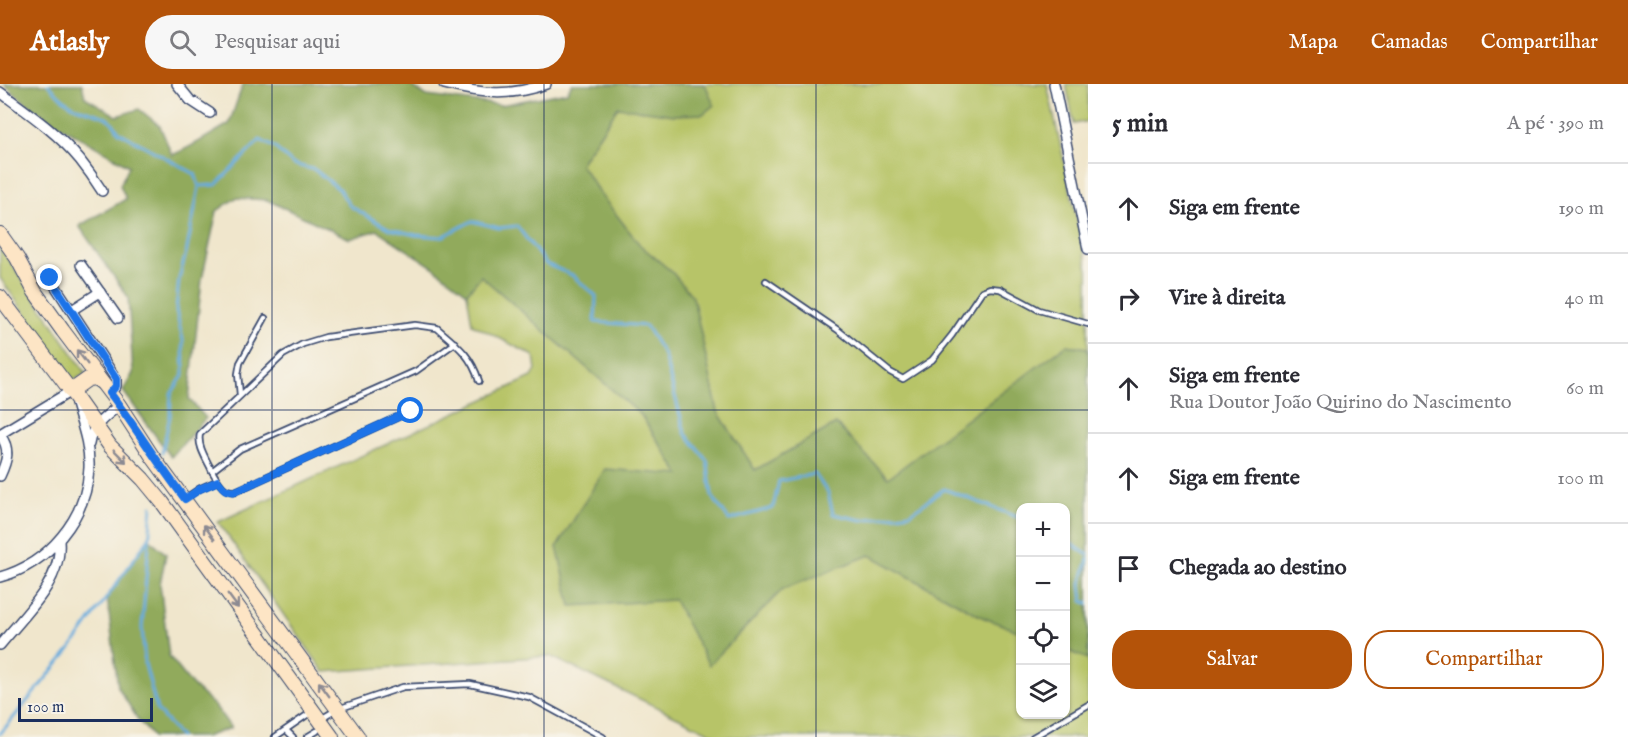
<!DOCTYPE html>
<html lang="pt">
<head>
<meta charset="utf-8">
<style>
  body { margin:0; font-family:"IM FELL English",serif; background:#f7f7f7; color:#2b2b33 }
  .controls { position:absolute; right:18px; bottom:18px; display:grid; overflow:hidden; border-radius:12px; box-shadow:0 2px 4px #0004 }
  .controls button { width:54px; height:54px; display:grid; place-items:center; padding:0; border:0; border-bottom:2px solid #e1e1e2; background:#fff; color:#2b2b33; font:30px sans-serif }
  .scale { position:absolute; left:18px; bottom:15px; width:135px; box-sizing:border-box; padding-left:6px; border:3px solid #1b2f5e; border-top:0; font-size:16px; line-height:21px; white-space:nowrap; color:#1b2f5e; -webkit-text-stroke:4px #f7f3e8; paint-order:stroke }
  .stop { position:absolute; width:18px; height:18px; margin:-14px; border:4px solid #1a73e8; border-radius:50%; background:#fff }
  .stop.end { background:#1a73e8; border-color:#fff; box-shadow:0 2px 6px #0008 }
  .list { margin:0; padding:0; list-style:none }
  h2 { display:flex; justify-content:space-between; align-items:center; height:78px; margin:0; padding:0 24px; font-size:26px }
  h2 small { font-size:20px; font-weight:400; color:#7c7c81 }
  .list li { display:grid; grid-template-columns:39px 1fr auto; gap:18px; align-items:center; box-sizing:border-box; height:90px; padding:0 24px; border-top:2px solid #e1e1e2 }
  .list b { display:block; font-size:22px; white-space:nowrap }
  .list p { margin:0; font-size:20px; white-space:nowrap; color:#7c7c81 }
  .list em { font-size:20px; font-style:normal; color:#7c7c81 }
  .actions { display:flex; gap:12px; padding:18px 24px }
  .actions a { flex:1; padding:14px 0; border:2px solid #b45309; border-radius:24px; text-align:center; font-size:21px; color:#b45309 }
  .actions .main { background:#b45309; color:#fff }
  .icon { flex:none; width:33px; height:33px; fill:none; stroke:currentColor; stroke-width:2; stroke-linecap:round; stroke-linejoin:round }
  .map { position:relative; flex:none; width:1088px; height:653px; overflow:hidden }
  header { display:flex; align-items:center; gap:36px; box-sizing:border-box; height:84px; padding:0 30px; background:#b45309; color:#fff }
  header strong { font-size:28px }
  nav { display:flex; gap:33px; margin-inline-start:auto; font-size:21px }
  .search { width:420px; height:54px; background:#f7f7f7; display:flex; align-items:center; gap:15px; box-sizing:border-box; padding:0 21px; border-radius:33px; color:#7c7c81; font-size:22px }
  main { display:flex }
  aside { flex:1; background:#fff }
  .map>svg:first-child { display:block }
  .green { fill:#b7c467; stroke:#697a62; stroke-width:1.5; fill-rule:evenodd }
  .forest { fill:#91aa5c; stroke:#566c5d; stroke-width:1.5 }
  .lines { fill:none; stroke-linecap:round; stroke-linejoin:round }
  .stream { stroke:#67acdd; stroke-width:3 }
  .lane-casing { stroke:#3b4a6e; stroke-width:8 }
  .street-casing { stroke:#3b4a6e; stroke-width:12 }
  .secondary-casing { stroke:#3b4a6e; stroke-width:16 }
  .lane { stroke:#fff; stroke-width:4.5 }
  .street { stroke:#fff; stroke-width:9 }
  .secondary { stroke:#fde5c5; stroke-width:14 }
  .oneway { stroke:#8c8a92 }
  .route { stroke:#1a73e8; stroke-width:8 }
  .grid { fill:none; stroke:#1b2f5e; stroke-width:1.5; stroke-opacity:0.55 }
</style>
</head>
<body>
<header>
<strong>Atlasly</strong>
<div class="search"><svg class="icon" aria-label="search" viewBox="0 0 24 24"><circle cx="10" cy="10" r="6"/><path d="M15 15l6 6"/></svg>Pesquisar aqui</div>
<nav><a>Mapa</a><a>Camadas</a><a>Compartilhar</a></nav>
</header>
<main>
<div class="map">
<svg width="1088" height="653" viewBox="0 0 1088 653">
  <rect width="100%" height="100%" fill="#f7f3e8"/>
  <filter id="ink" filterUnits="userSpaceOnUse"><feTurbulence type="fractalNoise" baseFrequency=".0167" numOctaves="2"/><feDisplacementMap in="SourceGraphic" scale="12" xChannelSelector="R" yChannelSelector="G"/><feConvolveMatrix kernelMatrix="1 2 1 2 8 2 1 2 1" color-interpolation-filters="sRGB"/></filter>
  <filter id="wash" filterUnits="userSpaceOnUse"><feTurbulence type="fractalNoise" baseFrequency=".008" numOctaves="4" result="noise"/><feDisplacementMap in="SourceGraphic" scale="24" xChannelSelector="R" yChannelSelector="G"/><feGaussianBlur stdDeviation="1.35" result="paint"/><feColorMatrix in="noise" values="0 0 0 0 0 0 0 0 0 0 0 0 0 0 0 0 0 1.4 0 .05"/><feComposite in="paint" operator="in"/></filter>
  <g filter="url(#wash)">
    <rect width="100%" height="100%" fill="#f0e6cc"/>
    <g class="green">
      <path d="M639 0H1047L1088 186V653H719L550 572 324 588 218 438 532 293 536 286 534 272 472 240 467 209 517 142 580 80 618 23ZM1020 424H1066V630H1020Z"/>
      <path d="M1066 0H1088V37L1074 40Z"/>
      <path d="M0 163 86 289 73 297 0 194Z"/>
    </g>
    <g class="forest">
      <path d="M4 0H82L85 13 117 32 139 25 160 42 172 71C193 63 209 51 229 40L243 0H408L427 12 501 21 567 8 572 0H702L706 2 714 21 703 30 674 31 618 23 580 80 601 111 640 161 672 188 693 213 718 328 755 386 836 340 888 394 1066 261 1088 264V575L1066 566V424H1020V548L982 533 870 471 783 505 709 581 674 516 571 522 557 463 605 385 680 391 641 331 481 192 467 209 433 183 377 146 350 155 267 116 236 114 217 127 202 195 189 315 206 334 171 373 123 307 133 289 128 213 79 142 126 115 120 101 129 82C87 56 40 35 4 0Z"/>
      <path d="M149 454 166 470 160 500 169 572 192 601 216 623 231 644 205 653H153L138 636 118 603 107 513Z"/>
    </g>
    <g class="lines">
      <g class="stream">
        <path d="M48 0C56 8 63 17 74 22 92 31 108 27 119 48L195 90 199 102 216 101 260 56 274 63 293 80 315 86 339 105 350 122 390 145 416 151 442 153 472 137 499 144 517 142 546 180 572 191 596 212 595 238 646 242 664 271 685 349 707 376 712 412 729 436 773 424 779 397 815 390 828 409 833 430 862 436 911 429 944 405 1020 434"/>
        <path d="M162 369 170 332 171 310 184 290 183 256 176 226 179 195 187 165 199 103"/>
        <path d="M152 422 142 543 145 580 157 626 180 653"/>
        <path d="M1066 456 1088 471"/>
        <path d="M1088 475 1081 500 1083 517 1088 519"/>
        <path d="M0 650 71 564 149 454"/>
      </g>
    </g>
  </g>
  <g filter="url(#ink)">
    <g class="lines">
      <defs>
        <g id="lane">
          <path d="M766 197 838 246 890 288 903 295 932 276 952 251 982 207 990 204 1000 205 1039 226 1088 240"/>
          <path d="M240 311 238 290 240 279 265 234"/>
          <path d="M411 327 236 407C223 409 218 397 212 387L240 365 416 287 455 259"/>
          <path d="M212 387C207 376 197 362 200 350L283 271 303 260 326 253 415 241 437 244C457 261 471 271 479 297"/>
          <path d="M186 414 199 405 217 397"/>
          <path d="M321 635 338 625 403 603 470 600 529 613 603 653"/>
          <path d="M286 646 293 653"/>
          <path d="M275 653 307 631"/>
          <path d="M307 653 317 647"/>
          <path d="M1033 653 1088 621"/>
        </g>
        <g id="street">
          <path d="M177 0 190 16 210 29"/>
          <path d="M444 0C481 10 509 13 546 0"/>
          <path d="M1054 0 1088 165"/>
          <path d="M0 8C27 28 58 49 80 76 88 86 95 96 102 107"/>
          <path d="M81 181 118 234"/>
          <path d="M50 194 116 295V302L110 309"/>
          <path d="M72 226 100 208"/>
          <path d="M0 350 71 307"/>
          <path d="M0 351C11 365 7 377 0 392"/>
          <path d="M89 360C92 340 105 334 119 321"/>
          <path d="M0 493C48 480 87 434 89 384 90 362 82 341 76 320"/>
          <path d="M0 561C23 532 63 498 59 457"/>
        </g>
        <g id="secondary">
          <path d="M0 150 17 174 35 208 63 247 119 321 152 372 358 653"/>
          <path d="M0 213 71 307 110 362 143 395 162 418 332 653"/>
          <path d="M71 307 88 295 95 294 101 298"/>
        </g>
      </defs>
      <use href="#lane" class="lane-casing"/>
      <use href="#street" class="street-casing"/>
      <use href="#secondary" class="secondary-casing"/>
      <use href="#lane" class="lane"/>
      <use href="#street" class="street"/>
      <use href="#secondary" class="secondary"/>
    </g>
    <defs><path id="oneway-shaft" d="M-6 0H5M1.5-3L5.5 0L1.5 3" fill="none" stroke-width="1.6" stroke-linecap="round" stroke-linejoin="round" transform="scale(1.5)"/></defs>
    <g class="oneway">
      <use href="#oneway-shaft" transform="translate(82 273) rotate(-127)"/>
      <use href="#oneway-shaft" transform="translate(120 372) rotate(45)"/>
      <use href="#oneway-shaft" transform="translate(209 448) rotate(-126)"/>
      <use href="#oneway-shaft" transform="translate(233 517) rotate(54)"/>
      <use href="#oneway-shaft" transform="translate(324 605) rotate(-126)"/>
    </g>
  </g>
  <g class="lines" filter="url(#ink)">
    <path class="route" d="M50 194 116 295V302L110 309C136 344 158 380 185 415L200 405 218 397C223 404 226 409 236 407L411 327"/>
  </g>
  <path class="grid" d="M272 0V653M544 0V653M816 0V653M0 326H1088"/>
</svg>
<div class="controls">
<button>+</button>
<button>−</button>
<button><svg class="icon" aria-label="locate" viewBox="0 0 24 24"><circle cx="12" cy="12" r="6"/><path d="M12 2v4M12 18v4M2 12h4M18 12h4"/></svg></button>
<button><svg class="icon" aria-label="layers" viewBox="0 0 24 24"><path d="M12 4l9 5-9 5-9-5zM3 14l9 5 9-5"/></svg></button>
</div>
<div class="scale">100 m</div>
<div class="stop" style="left:411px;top:327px"></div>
<div class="stop end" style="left:50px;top:194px"></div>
</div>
<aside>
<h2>5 min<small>A pé · 390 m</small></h2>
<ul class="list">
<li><svg class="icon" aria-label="ahead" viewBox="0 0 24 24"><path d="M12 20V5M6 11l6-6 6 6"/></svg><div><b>Siga em frente</b></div><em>190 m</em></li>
<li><svg class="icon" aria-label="right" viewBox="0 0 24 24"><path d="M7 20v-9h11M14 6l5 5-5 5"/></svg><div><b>Vire à direita</b></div><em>40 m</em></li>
<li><svg class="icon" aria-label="ahead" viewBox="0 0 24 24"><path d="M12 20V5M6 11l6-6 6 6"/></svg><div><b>Siga em frente</b><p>Rua Doutor João Quirino do Nascimento</p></div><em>60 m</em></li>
<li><svg class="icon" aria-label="ahead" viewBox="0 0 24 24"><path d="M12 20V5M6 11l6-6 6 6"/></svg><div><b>Siga em frente</b></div><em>100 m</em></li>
<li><svg class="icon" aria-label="arrive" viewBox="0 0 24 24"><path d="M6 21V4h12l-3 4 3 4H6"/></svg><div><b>Chegada ao destino</b></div></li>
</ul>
<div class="actions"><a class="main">Salvar</a><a>Compartilhar</a></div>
</aside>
</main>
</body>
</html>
